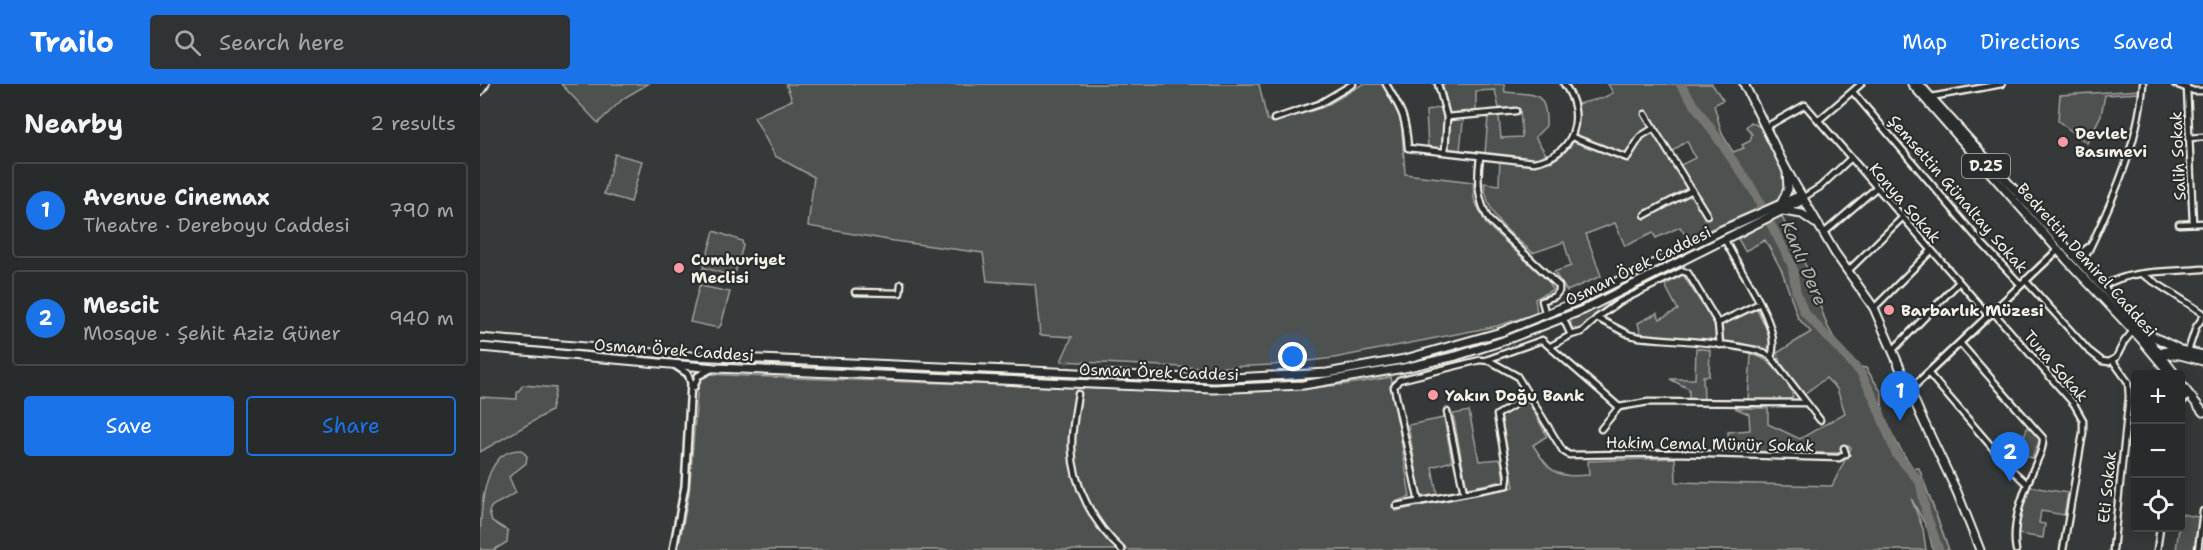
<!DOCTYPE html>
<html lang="en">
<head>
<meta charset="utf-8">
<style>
  body { margin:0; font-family:"Shantell Sans",sans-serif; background:#303333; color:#f1f3f6 }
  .controls { position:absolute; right:18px; bottom:18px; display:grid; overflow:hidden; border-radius:6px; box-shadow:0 3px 15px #0003 }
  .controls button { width:54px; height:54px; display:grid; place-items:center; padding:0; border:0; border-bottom:2px solid #444747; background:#282b2b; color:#f1f3f6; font:30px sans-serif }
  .you { position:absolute; left:813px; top:273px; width:21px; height:21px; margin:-15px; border:4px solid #fff; border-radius:50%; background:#1a73e8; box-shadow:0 0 0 9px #1a73e833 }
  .badge { display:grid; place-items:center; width:39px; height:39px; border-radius:50%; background:#1a73e8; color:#fff; font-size:20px; font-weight:700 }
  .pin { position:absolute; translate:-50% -50px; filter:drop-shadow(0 2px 3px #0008) }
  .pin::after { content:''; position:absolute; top:32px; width:21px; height:18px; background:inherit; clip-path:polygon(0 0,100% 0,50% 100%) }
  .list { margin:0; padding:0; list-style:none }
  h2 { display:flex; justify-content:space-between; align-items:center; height:78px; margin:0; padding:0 24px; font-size:26px }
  h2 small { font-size:20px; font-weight:400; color:#a5a7a9 }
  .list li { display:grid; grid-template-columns:39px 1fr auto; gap:18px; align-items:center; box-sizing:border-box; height:96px; margin:0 12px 12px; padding:0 12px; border:2px solid #444747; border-radius:6px }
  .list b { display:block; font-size:22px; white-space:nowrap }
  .list p { margin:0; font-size:20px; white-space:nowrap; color:#a5a7a9 }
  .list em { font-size:20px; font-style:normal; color:#a5a7a9 }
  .actions { display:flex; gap:12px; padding:18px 24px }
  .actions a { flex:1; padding:14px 0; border:2px solid #1a73e8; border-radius:6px; text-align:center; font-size:21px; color:#1a73e8 }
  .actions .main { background:#1a73e8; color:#fff }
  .icon { flex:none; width:33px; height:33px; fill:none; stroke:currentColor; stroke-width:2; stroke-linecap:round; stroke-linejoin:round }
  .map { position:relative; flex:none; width:1723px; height:466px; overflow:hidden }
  header { display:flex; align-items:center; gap:36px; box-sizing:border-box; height:84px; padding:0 30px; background:#1a73e8; color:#fff }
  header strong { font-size:28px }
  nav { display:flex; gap:33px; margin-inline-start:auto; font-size:21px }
  .search { width:420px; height:54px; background:#303333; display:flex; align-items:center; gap:15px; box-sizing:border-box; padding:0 21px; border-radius:6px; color:#a5a7a9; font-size:22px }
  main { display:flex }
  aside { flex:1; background:#282b2b }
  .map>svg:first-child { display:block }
  .green { fill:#4e514f; stroke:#a1a19c; stroke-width:1.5; fill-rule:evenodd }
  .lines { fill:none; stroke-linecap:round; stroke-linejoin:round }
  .river { stroke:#757572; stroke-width:9 }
  .minor-tunnel { stroke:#525553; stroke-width:4.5; stroke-dasharray:4.5 2; stroke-linecap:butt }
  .minor-casing { stroke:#f4f1e8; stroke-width:9 }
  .tertiary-casing { stroke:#f4f1e8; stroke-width:10 }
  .primary-casing { stroke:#f4f1e8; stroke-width:11 }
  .minor { stroke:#2a2d2e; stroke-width:4.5 }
  .tertiary { stroke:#2a2d2e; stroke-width:5 }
  .primary { stroke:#2a2d2e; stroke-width:7 }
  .poi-dot { fill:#ff9aa2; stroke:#2a2d2e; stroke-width:2 }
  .labels { text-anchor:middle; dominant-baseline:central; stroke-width:4.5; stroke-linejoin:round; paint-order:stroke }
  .shield { fill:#2a2d2e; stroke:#b7b6b0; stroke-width:1.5 }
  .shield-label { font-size:15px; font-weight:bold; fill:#f4f1e8 }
  .poi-label { font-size:16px; font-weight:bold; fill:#f4f1e8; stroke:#2a2d2e; text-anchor:start }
  .street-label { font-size:16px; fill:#f4f1e8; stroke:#2a2d2e }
  .water-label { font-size:18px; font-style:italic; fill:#b4b3ad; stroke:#2a2d2e }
</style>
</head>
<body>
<header>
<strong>Trailo</strong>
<div class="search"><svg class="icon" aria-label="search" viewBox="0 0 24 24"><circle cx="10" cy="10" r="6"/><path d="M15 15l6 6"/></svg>Search here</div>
<nav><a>Map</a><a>Directions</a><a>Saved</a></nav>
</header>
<main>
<aside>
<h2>Nearby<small>2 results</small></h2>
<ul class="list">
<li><span class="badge">1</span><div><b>Avenue Cinemax</b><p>Theatre · Dereboyu Caddesi</p></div><em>790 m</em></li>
<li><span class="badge">2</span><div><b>Mescit</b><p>Mosque · Şehit Aziz Güner</p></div><em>940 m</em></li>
</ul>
<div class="actions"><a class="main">Save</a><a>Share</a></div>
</aside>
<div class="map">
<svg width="1723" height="466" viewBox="0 0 1723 466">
  <rect width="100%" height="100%" fill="#363939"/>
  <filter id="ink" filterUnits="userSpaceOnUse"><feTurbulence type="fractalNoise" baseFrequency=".0167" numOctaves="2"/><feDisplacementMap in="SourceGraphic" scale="12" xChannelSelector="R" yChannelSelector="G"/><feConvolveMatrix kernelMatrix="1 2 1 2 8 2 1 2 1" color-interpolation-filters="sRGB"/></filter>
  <g filter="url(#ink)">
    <g class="green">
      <path d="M81 0H168L144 14 118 39Z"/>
      <path d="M306 0H779L787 36 794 38 844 23 883 0H903L921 35 925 90 993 98 994 115 1006 140 1070 199 1072 206 1055 215 1057 229 1017 242 854 274 793 281 723 284 581 277 592 253 560 251 555 200 507 197 503 169 414 157 328 142 334 93 295 72 274 33 312 16Z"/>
      <path d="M965 0H1024L1025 8C1055 11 1067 6 1066 42L1055 53 1071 78C1097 62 1100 51 1097 20L1123 14 1133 9 1128 0H1232L1243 16 1234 21 1242 50 1253 68 1264 64 1262 61 1270 57 1272 50 1266 43 1271 38 1284 45C1294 65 1316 94 1300 115L1208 155 1200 143 1176 154 1173 149 1145 162 1135 139 1106 150 1121 192 1087 207 1074 188 1091 182 1084 158 1053 169C1026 145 1009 137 1004 99L1019 101 1020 72 1005 70 1008 33H1019L1021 54 1042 53 1040 25 1019 24 1015 6 996 7V27L984 29 980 66 948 63 946 27 968 21 962 1ZM1207 57 1215 74 1195 84 1187 71Z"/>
      <path d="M1660 6V9L1625 11 1621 31 1607 59 1578 37 1580 11Z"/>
      <path d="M135 70 162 77 151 118 124 110Z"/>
      <path d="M1301 131 1325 180 1347 241 1368 281 1386 284 1402 309C1399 333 1420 366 1433 384H1439L1469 466H1453L1448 446 1431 414 1443 445 1446 466H198L209 410 218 299 222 293 228 290C336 296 444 298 552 302 672 307 792 316 911 293L930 413 914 418 915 427 1034 403 1021 332 1048 317 1067 352 1053 361C1071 389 1075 394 1109 391L1108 377 1195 374 1196 398 1352 402 1371 364 1367 361 1358 369 1249 367 1248 348 1270 346 1269 330 1255 324H1288V340L1320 355 1365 329 1357 305 1346 294 1324 310 1301 279 1297 269 1331 248 1318 234 1302 187 1285 156 1265 167 1258 155Z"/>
      <path d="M234 147 262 157 263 162 254 193 226 184 223 185Z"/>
      <path d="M1203 178 1205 182C1179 196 1149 207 1125 223 1115 230 1103 251 1091 243V234Z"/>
      <path d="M1203 191 1234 239 1236 251 1233 258 1161 251 1158 239 1177 229 1180 235 1198 226 1185 201Z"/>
      <path d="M220 199 221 202 250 208 241 241 238 244 210 238Z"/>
      <path d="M1277 225 1292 257 1287 266 1277 262 1244 259 1242 241Z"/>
      <path d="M1216 264 1230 266 1229 292H1223L1224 316H1209V305L1190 295H1215Z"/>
      <path d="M1271 271C1287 271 1311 298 1313 313L1307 317 1268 316Z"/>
      <path d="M43 301 76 304 71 327 0 368V313L37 315V309Z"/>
      <path d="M989 327 999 377 1021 375 1024 397 987 404 973 330Z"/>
      <path d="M964 334 972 377 952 383 957 410 941 413 928 341Z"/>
      <path d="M1548 342 1560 355 1552 374 1537 368Z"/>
      <path d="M41 366 47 372 46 379 29 393 36 409 12 422 9 427 12 437 28 447 27 458 14 466H0C0 437 0 364 41 366Z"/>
      <path d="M1546 402 1588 409 1584 431 1561 427 1559 439 1565 440 1563 454 1538 450Z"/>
      <path d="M1701 430 1719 433 1714 466H1696Z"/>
    </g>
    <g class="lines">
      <path class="river" d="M1200 0 1272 104 1312 181 1316 207 1324 228 1381 289 1394 314 1416 370 1440 398 1446 429 1459 466"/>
      <path class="minor-tunnel" d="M586 276 598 310"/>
      <defs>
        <g id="minor">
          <path d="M906 0C922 27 926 33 928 64L1054 78C1094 72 1107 32 1084 0"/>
          <path d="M958 0 967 33 965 68"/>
          <path d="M1695 0 1714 7H1723"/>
          <path d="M1707 4 1713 139"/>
          <path d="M1373 8 1498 155 1541 201"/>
          <path d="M1451 13 1522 0"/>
          <path d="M1165 30 1227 131"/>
          <path d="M967 33 1036 27"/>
          <path d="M794 35 839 20 873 0"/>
          <path d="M1339 36 1381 0"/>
          <path d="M1286 43 1325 21 1509 232"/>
          <path d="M1092 53 1147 74 1161 52 1174 44"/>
          <path d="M1708 54 1723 53"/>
          <path d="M1000 73C997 96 997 115 1009 136L1079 202V207L1075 212 1062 217 1066 231"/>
          <path d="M1324 113 1340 103 1371 74"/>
          <path d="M1165 131 1212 106"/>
          <path d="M1699 140 1723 139"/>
          <path d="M1344 149 1396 104"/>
          <path d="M1244 154C1256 182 1304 243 1291 273"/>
          <path d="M1595 173 1610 162"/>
          <path d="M1602 180C1629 125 1659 61 1663 0"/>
          <path d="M1369 186 1422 134"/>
          <path d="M1662 190 1723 229"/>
          <path d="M1545 196 1608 266 1622 277 1629 278 1636 274 1644 258 1653 247"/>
          <path d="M1622 203C1649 185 1691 188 1723 185"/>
          <path d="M375 208 420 209 421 200"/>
          <path d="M1394 224 1451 167"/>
          <path d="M1513 228 1594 320 1603 336V349L1583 466"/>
          <path d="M1083 234 1091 251"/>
          <path d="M1117 234 1150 251 1159 253C1185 256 1274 259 1291 273L1340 336"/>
          <path d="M1238 239 1280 219"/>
          <path d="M1480 259 1563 354C1564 365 1557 376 1553 386 1543 410 1531 440 1536 466"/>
          <path d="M1071 262 1091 251 1102 248 1117 234 1139 218 1202 187 1208 189 1238 239 1240 261"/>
          <path d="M1412 267 1478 199"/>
          <path d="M1708 267 1716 243 1723 233"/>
          <path d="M1006 276 1062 256 1139 323"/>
          <path d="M1449 290 1529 383 1547 400"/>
          <path d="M598 310C595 328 591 347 592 365 593 402 615 442 642 466"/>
          <path d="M1700 320 1709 311"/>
          <path d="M1139 323 1168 318 1326 319"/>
          <path d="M967 328 984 409"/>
          <path d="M1121 345 1139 323"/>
          <path d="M939 418 914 303 919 296 1000 276 1010 277 1037 292 1083 367 1089 371 1197 369 1359 374 1366 370 1364 364"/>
          <path d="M916 422 1027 401 1028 391 1017 331 1049 312"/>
          <path d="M1633 466 1649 313 1648 298 1633 277"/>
          <path d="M1677 466 1680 444"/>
          <path d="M1718 466 1723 427"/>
        </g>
        <g id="tertiary">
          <path d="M214 303 218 292 233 284"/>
          <path d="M1430 306 1579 165"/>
          <path d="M193 466 205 402 211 299 208 290 196 282"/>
        </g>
        <g id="primary">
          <path d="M1264 0 1307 87"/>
          <path d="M1432 0 1587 176 1661 255 1690 290"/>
          <path d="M1439 0 1662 247 1695 290"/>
          <path d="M0 7 5 0"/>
          <path d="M1306 85 1355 169 1394 224 1441 332 1477 408 1500 466"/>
          <path d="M1301 120 1308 105 1307 88"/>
          <path d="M1303 127 1322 130 1335 139"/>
          <path d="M1664 248 1697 264"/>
          <path d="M0 254 211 272 734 295 847 289 925 275 1021 248 1098 217 1240 147 1319 112"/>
          <path d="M0 263 235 284 733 305 823 301 924 284 976 272 1023 257 1103 226 1321 117"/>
          <path d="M1676 270 1695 265 1723 271"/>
          <path d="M1688 271H1700L1723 277"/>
          <path d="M1700 299 1723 328"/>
        </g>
      </defs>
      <use href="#minor" class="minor-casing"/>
      <use href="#tertiary" class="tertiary-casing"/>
      <use href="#primary" class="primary-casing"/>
      <use href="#minor" class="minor"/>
      <use href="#tertiary" class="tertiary"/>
      <use href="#primary" class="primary"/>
    </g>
  </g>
  <g class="poi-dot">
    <circle cx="1583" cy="58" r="6"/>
    <circle cx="199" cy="184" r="6"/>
    <circle cx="1409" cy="226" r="6"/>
    <circle cx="953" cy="311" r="6"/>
  </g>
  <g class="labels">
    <rect class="shield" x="1482" y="70" width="48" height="24" rx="4.5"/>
    <g class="shield-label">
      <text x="1506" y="82">D.25</text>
    </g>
    <g class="poi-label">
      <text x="1595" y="49">Devlet<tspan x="1595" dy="18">Basımevi</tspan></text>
      <text x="211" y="175">Cumhuriyet<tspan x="211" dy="18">Meclisi</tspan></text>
      <text x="1421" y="226">Barbarlık Müzesi</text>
      <text x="965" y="311">Yakın Doğu Bank</text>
    </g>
    <g class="street-label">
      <text transform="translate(1698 72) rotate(-93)">Salih Sokak</text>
      <text transform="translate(1478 110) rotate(49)">Şemsettin Günaltay Sokak</text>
      <text transform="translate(1425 119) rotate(49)">Konya Sokak</text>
      <text transform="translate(1607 176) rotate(48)">Bedrettin Demirel Caddesi</text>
      <text transform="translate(1158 182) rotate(-26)">Osman Örek Caddesi</text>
      <text transform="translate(194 266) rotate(4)">Osman Örek Caddesi</text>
      <text transform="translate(1576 282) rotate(49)">Tuna Sokak</text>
      <text transform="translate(679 288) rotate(2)">Osman Örek Caddesi</text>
      <text transform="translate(1230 360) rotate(1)">Hakim Cemal Münür Sokak</text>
      <text transform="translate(1627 403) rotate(-84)">Eti Sokak</text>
    </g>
    <g class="water-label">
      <text transform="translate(1324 179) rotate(67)">Kanlı Dere</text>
    </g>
  </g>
</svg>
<div class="controls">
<button>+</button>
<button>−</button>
<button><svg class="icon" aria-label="locate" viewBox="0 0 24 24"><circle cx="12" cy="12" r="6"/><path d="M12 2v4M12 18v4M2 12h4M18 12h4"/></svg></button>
</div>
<div class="you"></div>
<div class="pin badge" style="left:1420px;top:337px">1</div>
<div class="pin badge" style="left:1530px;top:398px">2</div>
</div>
</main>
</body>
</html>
